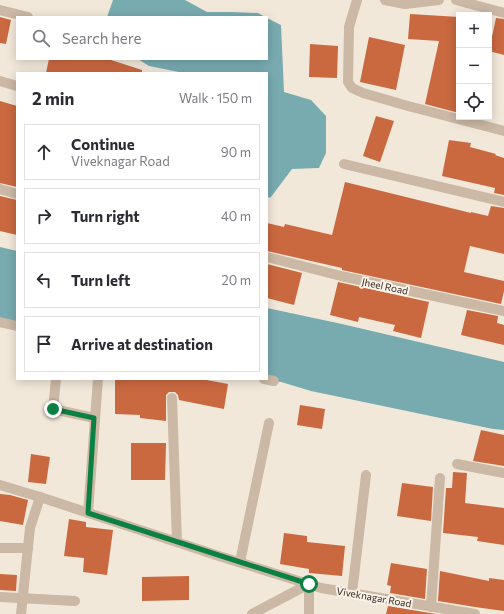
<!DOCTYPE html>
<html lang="en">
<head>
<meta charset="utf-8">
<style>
  body { margin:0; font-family:Commissioner,sans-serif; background:#f7f7f7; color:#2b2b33 }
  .controls { position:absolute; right:12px; top:12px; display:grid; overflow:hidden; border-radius:0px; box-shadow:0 2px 10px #0003 }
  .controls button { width:36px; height:36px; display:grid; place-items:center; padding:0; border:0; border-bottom:1px solid #e1e1e2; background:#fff; color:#2b2b33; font:20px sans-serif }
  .stop { position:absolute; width:12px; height:12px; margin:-9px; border:3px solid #0b8043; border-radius:50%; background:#fff }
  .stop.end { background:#0b8043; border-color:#fff; box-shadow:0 1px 4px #0008 }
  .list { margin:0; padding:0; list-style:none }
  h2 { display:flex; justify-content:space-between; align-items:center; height:52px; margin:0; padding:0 16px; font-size:17px }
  h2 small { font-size:13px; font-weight:400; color:#7c7c81 }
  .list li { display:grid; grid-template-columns:26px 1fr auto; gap:12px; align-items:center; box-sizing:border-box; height:56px; margin:0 8px 8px; padding:0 8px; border:1px solid #e1e1e2; border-radius:0px }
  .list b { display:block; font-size:15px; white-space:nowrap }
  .list p { margin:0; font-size:13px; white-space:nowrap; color:#7c7c81 }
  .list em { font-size:13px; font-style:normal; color:#7c7c81 }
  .icon { flex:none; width:22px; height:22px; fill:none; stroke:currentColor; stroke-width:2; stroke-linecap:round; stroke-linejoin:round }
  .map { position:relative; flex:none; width:504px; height:614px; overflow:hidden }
  .search { position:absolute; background:#fff; box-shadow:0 2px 10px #0003; left:16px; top:16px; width:252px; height:44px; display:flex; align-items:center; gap:10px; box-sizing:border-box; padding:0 14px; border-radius:0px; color:#7c7c81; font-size:15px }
  .panel { position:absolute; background:#fff; box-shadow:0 2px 10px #0003; left:16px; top:72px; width:252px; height:308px; border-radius:0px }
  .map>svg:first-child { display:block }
  .water { fill:#78abb0 }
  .building { fill:#ca6940 }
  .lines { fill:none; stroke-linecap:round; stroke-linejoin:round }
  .street { stroke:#cbb8a5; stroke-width:10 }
  .route { stroke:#0b8043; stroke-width:5 }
  .labels { text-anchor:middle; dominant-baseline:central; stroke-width:4; stroke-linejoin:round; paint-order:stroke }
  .street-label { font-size:10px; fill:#362c27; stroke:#faf2e6 }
</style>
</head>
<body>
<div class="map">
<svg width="504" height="614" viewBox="0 0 504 614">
  <rect width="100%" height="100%" fill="#f2e8da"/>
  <g class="water">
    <path d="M113 0H185L207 12H231L258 13 265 17H107Z"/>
    <path d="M267 18 281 25 284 92 311 100 326 116V153L319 168 292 169 271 197 267 198V103L268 101 267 91V73H184L149 66 138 59H267Z"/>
    <path d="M0 247 17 251V322L0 319Z"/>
    <path d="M267 308 342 324 504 362V430L493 429 311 391 281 382 257 379H267Z"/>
  </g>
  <g class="building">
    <path d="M410 14 459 17 456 63 459 64V113L425 104 439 41 408 39Z"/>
    <path d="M0 17 11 20 6 44 0 43Z"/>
    <path d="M496 18 504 19V55L489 51Z"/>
    <path d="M369 37 405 45 396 90 360 82Z"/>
    <path d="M310 44 338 46 337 78 309 77Z"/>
    <path d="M49 59H108L142 70V73H46Z"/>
    <path d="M0 101 17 106V187L0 183Z"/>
    <path d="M376 116 394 121 380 162 363 156Z"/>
    <path d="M449 140 471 143 470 147 496 154 495 155 504 158V195L494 193 495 188 442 176Z"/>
    <path d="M345 182 471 213V212L488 216 491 206 504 208V254L470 246 464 272 504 281V291L501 304 342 270V268L267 251V223L284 227 285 224 332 235Z"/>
    <path d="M0 196 17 200V235L0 231Z"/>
    <path d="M267 264 302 273 294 305 267 298Z"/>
    <path d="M338 282 429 302 421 338 393 331 395 325 359 317 358 322 330 315Z"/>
    <path d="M467 310 498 316 497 323 504 325V345L461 335Z"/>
    <path d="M115 379H201L228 384 224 409 179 400 178 395 175 392H169L166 395V421L140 418V415L115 414Z"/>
    <path d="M300 405 325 409 322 429 297 425Z"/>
    <path d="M481 430 504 435V466L473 461Z"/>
    <path d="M131 443H166L165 480H131Z"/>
    <path d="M31 454 50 457 46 484 28 482Z"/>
    <path d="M453 472 467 473 465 503 504 508V545L477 541 478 537 443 533 446 488H452Z"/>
    <path d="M402 483 433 487 431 521 397 516Z"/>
    <path d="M0 494 10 495 28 500 23 525 0 521Z"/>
    <path d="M69 519 86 522V527L113 530 107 575 83 572 84 558 64 556Z"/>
    <path d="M284 533 307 536V542L345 546 342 576 309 573V569L280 564Z"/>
    <path d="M391 563 427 569 425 599 390 593 391 586 387 585Z"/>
    <path d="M440 571 489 581V578L504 580V611L475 607 438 601Z"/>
    <path d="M0 574 17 575 16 591 0 590Z"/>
    <path d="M189 576V600L142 601V577Z"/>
    <path d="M388 606 436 614H386Z"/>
  </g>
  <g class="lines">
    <g class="street">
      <path d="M357 0 349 27 348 82 352 88 363 93 408 106 504 131"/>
      <path d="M385 0 405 4 439 0"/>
      <path d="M456 0 504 13"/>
      <path d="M0 10 28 17"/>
      <path d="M0 81 17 86"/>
      <path d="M344 164 504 202"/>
      <path d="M0 189 17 194"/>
      <path d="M267 257 341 276 504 311"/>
      <path d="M0 322 17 326"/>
      <path d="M56 379 53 409 94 418"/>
      <path d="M264 379 274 381"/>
      <path d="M172 398 177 542"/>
      <path d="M457 464 504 473"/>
      <path d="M0 485 40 497 219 556 321 588 475 614"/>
      <path d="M88 513 98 379"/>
      <path d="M0 548H28"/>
      <path d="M240 562 269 423"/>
      <path d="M352 593 366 475"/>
      <path d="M0 597 75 601"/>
      <path d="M431 607 440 478"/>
      <path d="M21 614 30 528 40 497"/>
      <path d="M252 614 309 584V614"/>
    </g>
  </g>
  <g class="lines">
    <path class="route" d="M53 409 94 418 88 513 240 562 309 584"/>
  </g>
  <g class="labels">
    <g class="street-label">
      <text transform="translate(385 286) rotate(12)">Jheel Road</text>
      <text transform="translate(374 597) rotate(10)">Viveknagar Road</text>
    </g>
  </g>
</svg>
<div class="controls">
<button>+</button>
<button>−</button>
<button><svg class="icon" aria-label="locate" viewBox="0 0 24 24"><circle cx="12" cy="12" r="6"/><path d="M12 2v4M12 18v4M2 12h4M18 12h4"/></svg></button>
</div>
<div class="stop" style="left:309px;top:584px"></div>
<div class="stop end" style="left:53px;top:409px"></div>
<div class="search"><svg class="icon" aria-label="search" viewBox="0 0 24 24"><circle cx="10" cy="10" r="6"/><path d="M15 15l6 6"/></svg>Search here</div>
<section class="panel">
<h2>2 min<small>Walk · 150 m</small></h2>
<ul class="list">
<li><svg class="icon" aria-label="ahead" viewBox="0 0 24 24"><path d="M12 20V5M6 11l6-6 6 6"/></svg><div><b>Continue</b><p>Viveknagar Road</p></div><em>90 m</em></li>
<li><svg class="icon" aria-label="right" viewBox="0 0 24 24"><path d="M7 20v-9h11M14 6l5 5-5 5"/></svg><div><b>Turn right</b></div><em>40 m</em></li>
<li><svg class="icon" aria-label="left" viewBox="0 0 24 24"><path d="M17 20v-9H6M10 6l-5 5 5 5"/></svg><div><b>Turn left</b></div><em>20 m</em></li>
<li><svg class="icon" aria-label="arrive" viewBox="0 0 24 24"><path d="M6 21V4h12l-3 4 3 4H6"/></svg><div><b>Arrive at destination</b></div></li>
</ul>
</section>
</div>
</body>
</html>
